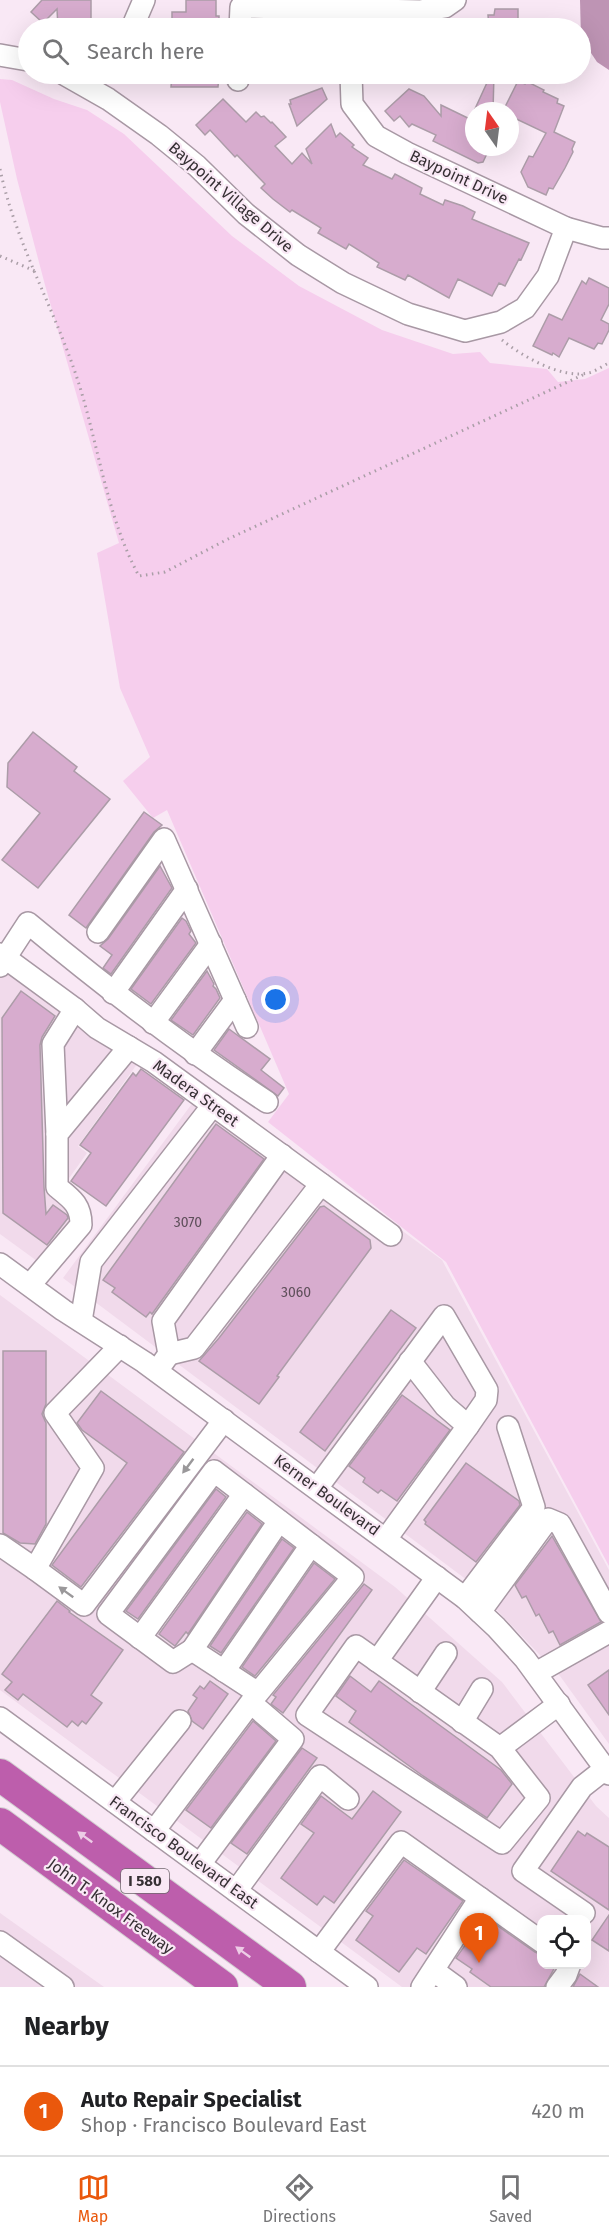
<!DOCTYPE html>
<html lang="en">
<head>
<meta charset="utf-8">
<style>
  body { margin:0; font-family:"Fira Sans",sans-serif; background:#f6f6f6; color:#202124 }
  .controls { position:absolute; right:18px; bottom:18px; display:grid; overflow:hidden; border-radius:12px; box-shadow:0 6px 24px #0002 }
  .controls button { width:54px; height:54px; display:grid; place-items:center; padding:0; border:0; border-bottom:2px solid #e0e0e0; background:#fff; color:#202124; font:30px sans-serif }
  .compass { position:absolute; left:465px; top:102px; width:54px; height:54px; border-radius:50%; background:#fff; box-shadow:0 6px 24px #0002; rotate:346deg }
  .you { position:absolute; left:276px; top:1000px; width:21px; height:21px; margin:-15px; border:4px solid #fff; border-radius:50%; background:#1a73e8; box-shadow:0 0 0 9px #1a73e833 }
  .badge { display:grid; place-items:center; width:39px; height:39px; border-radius:50%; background:#ea580c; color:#fff; font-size:20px; font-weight:700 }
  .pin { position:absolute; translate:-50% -50px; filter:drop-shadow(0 2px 3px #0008) }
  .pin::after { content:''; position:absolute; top:32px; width:21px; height:18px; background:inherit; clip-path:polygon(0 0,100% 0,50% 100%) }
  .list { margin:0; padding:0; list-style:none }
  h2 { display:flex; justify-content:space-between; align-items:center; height:78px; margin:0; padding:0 24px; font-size:26px }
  h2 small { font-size:20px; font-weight:400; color:#757577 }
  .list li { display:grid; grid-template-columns:39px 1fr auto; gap:18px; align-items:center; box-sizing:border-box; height:90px; padding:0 24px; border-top:2px solid #e0e0e0 }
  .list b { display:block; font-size:22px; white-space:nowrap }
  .list p { margin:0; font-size:20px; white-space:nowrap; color:#757577 }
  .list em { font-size:20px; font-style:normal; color:#757577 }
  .icon { flex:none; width:33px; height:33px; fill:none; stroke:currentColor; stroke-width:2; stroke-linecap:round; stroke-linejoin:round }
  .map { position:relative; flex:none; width:609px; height:1987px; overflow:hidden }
  .search { position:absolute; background:#fff; box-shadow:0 6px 24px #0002; left:18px; right:18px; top:18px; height:66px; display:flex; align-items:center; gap:15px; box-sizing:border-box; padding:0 21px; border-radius:33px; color:#757577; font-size:22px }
  .sheet { height:168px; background:#fff }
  nav { display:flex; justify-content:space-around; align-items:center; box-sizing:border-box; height:84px; border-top:2px solid #e0e0e0; background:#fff; font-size:16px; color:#757577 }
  nav a { display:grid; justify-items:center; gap:3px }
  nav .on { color:#ea580c }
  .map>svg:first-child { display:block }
  .built { fill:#f1daeb; fill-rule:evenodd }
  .green { fill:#f6ceed }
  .water { fill:#be94b4 }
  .building { fill:#d7acce; stroke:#ac9ca8; stroke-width:1.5 }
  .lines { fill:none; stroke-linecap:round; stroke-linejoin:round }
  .minor-casing { stroke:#a898a4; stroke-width:24 }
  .highway-casing { stroke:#d3d1d2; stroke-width:34 }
  .path { stroke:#aa9ea7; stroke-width:3; stroke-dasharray:1.5 4.5; stroke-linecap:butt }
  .minor { stroke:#fff; stroke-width:21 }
  .highway { stroke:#bd5eac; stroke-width:32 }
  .oneway { fill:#9a989a }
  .oneway2 { fill:#edcce6 }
  .labels { text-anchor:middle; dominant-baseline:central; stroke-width:4.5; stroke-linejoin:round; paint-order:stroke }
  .number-label { font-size:14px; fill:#5e4f5a }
  .shield { fill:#f9e8f5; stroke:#70676e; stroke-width:1.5 }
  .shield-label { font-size:15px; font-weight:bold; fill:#363034 }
  .street-label { font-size:16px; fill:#363034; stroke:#f9e8f5 }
</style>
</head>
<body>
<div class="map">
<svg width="609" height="1987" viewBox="0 0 609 1987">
  <rect width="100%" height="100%" fill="#f9e8f5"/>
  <g class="built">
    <path d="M0 961 140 1060 78 1146 87 1153 67 1181 83 1195 90 1216 81 1239 55 1274 0 1234Z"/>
    <path d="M205 1086 442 1260 609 1570V1744L560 1676 471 1583 63 1278Z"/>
    <path d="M0 1295 395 1587 502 1682 596 1806 609 1818V1987H402L0 1690ZM542 1920H586V1964H542Z"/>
    <path d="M0 1913 104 1987H0Z"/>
  </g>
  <path class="green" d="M0 79 12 80 54 99 87 110 124 134 232 236 299 286 382 330 453 354 480 352 490 363 547 369 558 382 585 379 609 368V1566L446 1262 268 1122 289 1094 167 810 153 818 123 781 150 757 120 688 97 553 119 543 45 285 17 179 0 102Z"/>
  <path class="water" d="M580 0H609V70L597 62 581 38Z"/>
  <g class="building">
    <path d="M42 0H91V28H58L57 9 43 23 31 12Z"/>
    <path d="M186 0H216V16H219V28H172V12H186Z"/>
    <path d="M495 9H518V28H489L488 15H494Z"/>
    <path d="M172 74H219L218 87H171Z"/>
    <path d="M491 74H494L493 111H474Z"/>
    <path d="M518 81 525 84 526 81 544 90 543 92 558 99 557 103 564 106 554 132 575 142 572 149 573 152 565 168 553 189 549 188 546 195 528 187 521 172 529 156 533 157 546 133 510 116V111H503Z"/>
    <path d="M322 88 327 99 297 126 289 104H291L290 100Z"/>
    <path d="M409 89 424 96 441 116V105L474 121V147H490L483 162 478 163 433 141 436 135 412 124 409 127 400 116 394 121 385 111Z"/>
    <path d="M223 99 246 122 256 112 261 117 264 116 271 123 272 122 286 137 275 146 292 164 302 153 312 164 306 149 331 124 336 137 340 133 354 145 352 147 368 158 363 165 392 179 395 174 422 188 420 194 443 205 445 200 463 206 475 212 472 219 529 243 521 260 519 259 505 286 499 283 492 296 458 279 449 298 408 275 405 280 377 267 379 263 349 244 346 249 318 233 321 228 292 210 290 212 273 199 261 188 265 184 237 155 235 157 210 130 205 135 196 125Z"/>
    <path d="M589 278 609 288V304L601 320 609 324V330L602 344 598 343 594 349 569 338 559 357 553 353 552 355 533 346 549 314 562 320 582 281 586 284Z"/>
    <path d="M33 732 77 767 74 771 110 799 38 888 2 860 40 813 7 787 8 763Z"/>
    <path d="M144 812 162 825 154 832 86 928 69 915Z"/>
    <path d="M160 866 172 888 111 974 103 968 112 955 100 946 108 939Z"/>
    <path d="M182 918 186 921 191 931 189 934 196 943 151 1004 131 989Z"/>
    <path d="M207 971 214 984 213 986 216 989 220 998 193 1035 171 1020Z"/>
    <path d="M21 991 55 1016 42 1037 40 1045 44 1187 46 1214 53 1205 67 1215 68 1218 47 1245 3 1213 2 1018Z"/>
    <path d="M229 1029 270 1059 261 1070 284 1088 278 1096 214 1050Z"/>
    <path d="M141 1069 184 1100 106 1206 71 1181 91 1153 80 1145 133 1073 136 1076Z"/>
    <path d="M216 1124 264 1159 152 1314 150 1312 146 1317 112 1292 115 1288 103 1280Z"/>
    <path d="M324 1206 370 1240 371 1248 277 1376 279 1377 259 1404 199 1361 219 1338 320 1207Z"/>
    <path d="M391 1310 416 1328 325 1451 300 1432Z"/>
    <path d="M3 1351H46V1404L42 1414 46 1423V1524L35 1544 20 1543 3 1533Z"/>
    <path d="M101 1391 184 1452 81 1587 52 1565 127 1463 82 1430 77 1423Z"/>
    <path d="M402 1395 450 1430 397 1501 381 1490 378 1493 363 1482 365 1478 349 1466Z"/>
    <path d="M466 1463 519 1501 520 1505 476 1562 425 1524 426 1522 424 1520Z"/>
    <path d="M216 1489 226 1497 138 1619 126 1611Z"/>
    <path d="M247 1512 262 1524 188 1634 186 1632 175 1646 159 1634Z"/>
    <path d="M552 1536 601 1622 560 1645 553 1631 549 1633 539 1614 536 1616 526 1596 522 1598 515 1585Z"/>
    <path d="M282 1539 294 1548 221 1653 210 1646Z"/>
    <path d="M314 1563 335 1579 255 1676 242 1667Z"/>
    <path d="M364 1584 372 1590 283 1713 271 1704 276 1697 273 1695Z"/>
    <path d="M57 1601 70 1611 69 1612 123 1650 91 1695 102 1703 86 1724 82 1721 78 1726 72 1721 67 1727 23 1694 18 1700 5 1690 12 1682 2 1674Z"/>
    <path d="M609 1670V1715L588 1685Z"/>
    <path d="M350 1676 371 1692 379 1681 501 1770 512 1784 487 1818 423 1776 349 1722 356 1711 336 1696Z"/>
    <path d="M210 1681 228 1694 203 1729 192 1721 188 1711 197 1698 193 1695 200 1686 204 1689Z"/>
    <path d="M253 1721 276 1741 211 1828 186 1810Z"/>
    <path d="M302 1748 317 1758 247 1854 231 1843Z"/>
    <path d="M373 1791 401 1812 334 1903 324 1896 317 1905 281 1878 314 1833 301 1824 321 1796 352 1819Z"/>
    <path d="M578 1831 585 1836 587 1833 609 1847V1910L551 1871Z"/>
    <path d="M404 1860 463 1901 426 1954 417 1948 399 1972 356 1940 373 1916 366 1911Z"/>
    <path d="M609 1915V1951L592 1940Z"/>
    <path d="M485 1917 535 1952 542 1955V1965H556L544 1987H491L470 1972 472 1969 456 1958Z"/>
    <path d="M580 1974 598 1987H573Z"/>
  </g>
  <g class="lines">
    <defs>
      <g id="minor">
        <path d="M350 0V28"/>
        <path d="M132 28 144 0"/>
        <path d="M240 28 241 7 420 11 445 7 455 0"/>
        <path d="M0 55 28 60"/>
        <path d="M64 74 108 99 159 135 197 166 246 214 298 255 343 283 408 314 465 331 501 322 525 308 548 276 566 228"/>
        <path d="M351 74 352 104 376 136 407 153 566 228 602 238H609"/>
        <path d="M238 80 239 74"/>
        <path d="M98 932 164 839 247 1027"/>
        <path d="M0 954 75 1009 97 1028 154 1062 391 1235"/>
        <path d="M0 966 28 923C105 987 183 1047 267 1102"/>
        <path d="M113 993 187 889"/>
        <path d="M153 1023 211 944"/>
        <path d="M195 1054 235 1000"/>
        <path d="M57 1134 53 1044 75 1009"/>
        <path d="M0 1264 63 1310 144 1362 465 1598 496 1627 525 1659 609 1774"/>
        <path d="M30 1285 81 1225C81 1205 72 1199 57 1187V1134L129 1047"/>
        <path d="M81 1321 91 1262 213 1105"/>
        <path d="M169 1354 194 1348 321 1184"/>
        <path d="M157 1371 169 1354 163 1321 282 1155"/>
        <path d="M317 1488 444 1316 487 1390 486 1400 468 1426"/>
        <path d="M386 1539 468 1426 445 1406 410 1361"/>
        <path d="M0 1545 35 1569 93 1468 55 1413 120 1346"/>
        <path d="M35 1569 84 1605 224 1420"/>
        <path d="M465 1598 534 1507 508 1427"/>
        <path d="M480 1612 548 1519 560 1524 609 1613"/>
        <path d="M140 1638 244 1494"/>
        <path d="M192 1650 279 1521"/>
        <path d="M377 1661 437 1577"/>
        <path d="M224 1671 311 1545"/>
        <path d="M536 1673 609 1632"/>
        <path d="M420 1692 446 1653"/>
        <path d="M0 1718 367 1987"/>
        <path d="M462 1722 482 1689"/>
        <path d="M500 1748 356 1646 307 1715 502 1843 539 1798 500 1748 559 1704"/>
        <path d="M115 1802 180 1721"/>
        <path d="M154 1831 258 1693 192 1650 173 1662 108 1614 214 1471 353 1577 258 1693"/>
        <path d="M200 1864 293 1739 251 1703"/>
        <path d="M236 1891 320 1776 348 1799"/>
        <path d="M480 1898 542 1942"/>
        <path d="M584 1913 523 1871 582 1787 605 1769"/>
        <path d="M0 1942 63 1987"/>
        <path d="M319 1952 401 1842 480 1898 422 1987"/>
        <path d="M434 1971 456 1987"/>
        <path d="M557 1987 566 1975 570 1964"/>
      </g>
      <g id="highway">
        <path d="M0 1775 290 1987"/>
        <path d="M0 1824 222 1987"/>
      </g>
    </defs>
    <use href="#minor" class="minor-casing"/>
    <use href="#highway" class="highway-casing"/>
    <g class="path">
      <path d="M0 169C15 241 53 306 76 375 98 440 106 516 139 576L165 572 228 539 587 373"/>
      <path d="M0 256 35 271"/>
      <path d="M502 340C522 356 561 379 588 373 595 372 602 366 609 363"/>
    </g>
    <use href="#minor" class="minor"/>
    <use href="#highway" class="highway"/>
  </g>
  <defs><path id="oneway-solid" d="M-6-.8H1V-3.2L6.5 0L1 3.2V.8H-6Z" transform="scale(1.5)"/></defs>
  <g class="oneway">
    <use href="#oneway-solid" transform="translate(188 1466) rotate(127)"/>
    <use href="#oneway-solid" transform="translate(66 1592) rotate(-144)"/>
  </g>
  <g class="oneway2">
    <use href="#oneway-solid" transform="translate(85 1837) rotate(-144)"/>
    <use href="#oneway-solid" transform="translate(243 1952) rotate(-144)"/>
  </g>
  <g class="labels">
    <g class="number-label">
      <text x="188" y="1222">3070</text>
      <text x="296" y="1292">3060</text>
    </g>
    <rect class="shield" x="121" y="1869" width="48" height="24" rx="4.5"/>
    <g class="shield-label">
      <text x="145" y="1881">I 580</text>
    </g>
    <g class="street-label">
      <text transform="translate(459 177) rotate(25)">Baypoint Drive</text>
      <text transform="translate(231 197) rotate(41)">Baypoint Village Drive</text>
      <text transform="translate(196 1093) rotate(36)">Madera Street</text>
      <text transform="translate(327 1495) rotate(36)">Kerner Boulevard</text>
      <text transform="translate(184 1852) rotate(36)">Francisco Boulevard East</text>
      <text transform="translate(111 1906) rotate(36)">John T. Knox Freeway</text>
    </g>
  </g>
</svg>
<div class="controls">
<button><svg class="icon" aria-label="locate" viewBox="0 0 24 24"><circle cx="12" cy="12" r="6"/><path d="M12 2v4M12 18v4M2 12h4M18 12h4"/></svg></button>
</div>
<svg class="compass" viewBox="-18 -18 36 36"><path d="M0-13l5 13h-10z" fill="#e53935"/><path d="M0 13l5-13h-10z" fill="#757577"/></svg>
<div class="you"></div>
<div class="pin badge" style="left:479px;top:1963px">1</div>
<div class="search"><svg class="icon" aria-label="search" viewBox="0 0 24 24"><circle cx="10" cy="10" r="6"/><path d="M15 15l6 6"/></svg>Search here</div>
</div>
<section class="sheet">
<h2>Nearby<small></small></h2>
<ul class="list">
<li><span class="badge">1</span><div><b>Auto Repair Specialist</b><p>Shop · Francisco Boulevard East</p></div><em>420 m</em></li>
</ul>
</section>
<nav>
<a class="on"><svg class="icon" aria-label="map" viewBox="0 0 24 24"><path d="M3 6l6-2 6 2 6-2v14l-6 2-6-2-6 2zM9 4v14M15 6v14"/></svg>Map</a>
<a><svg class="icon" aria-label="directions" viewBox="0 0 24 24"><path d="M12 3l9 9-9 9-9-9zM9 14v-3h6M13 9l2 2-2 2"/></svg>Directions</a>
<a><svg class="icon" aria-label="saved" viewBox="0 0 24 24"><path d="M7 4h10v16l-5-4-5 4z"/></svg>Saved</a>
</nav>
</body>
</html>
